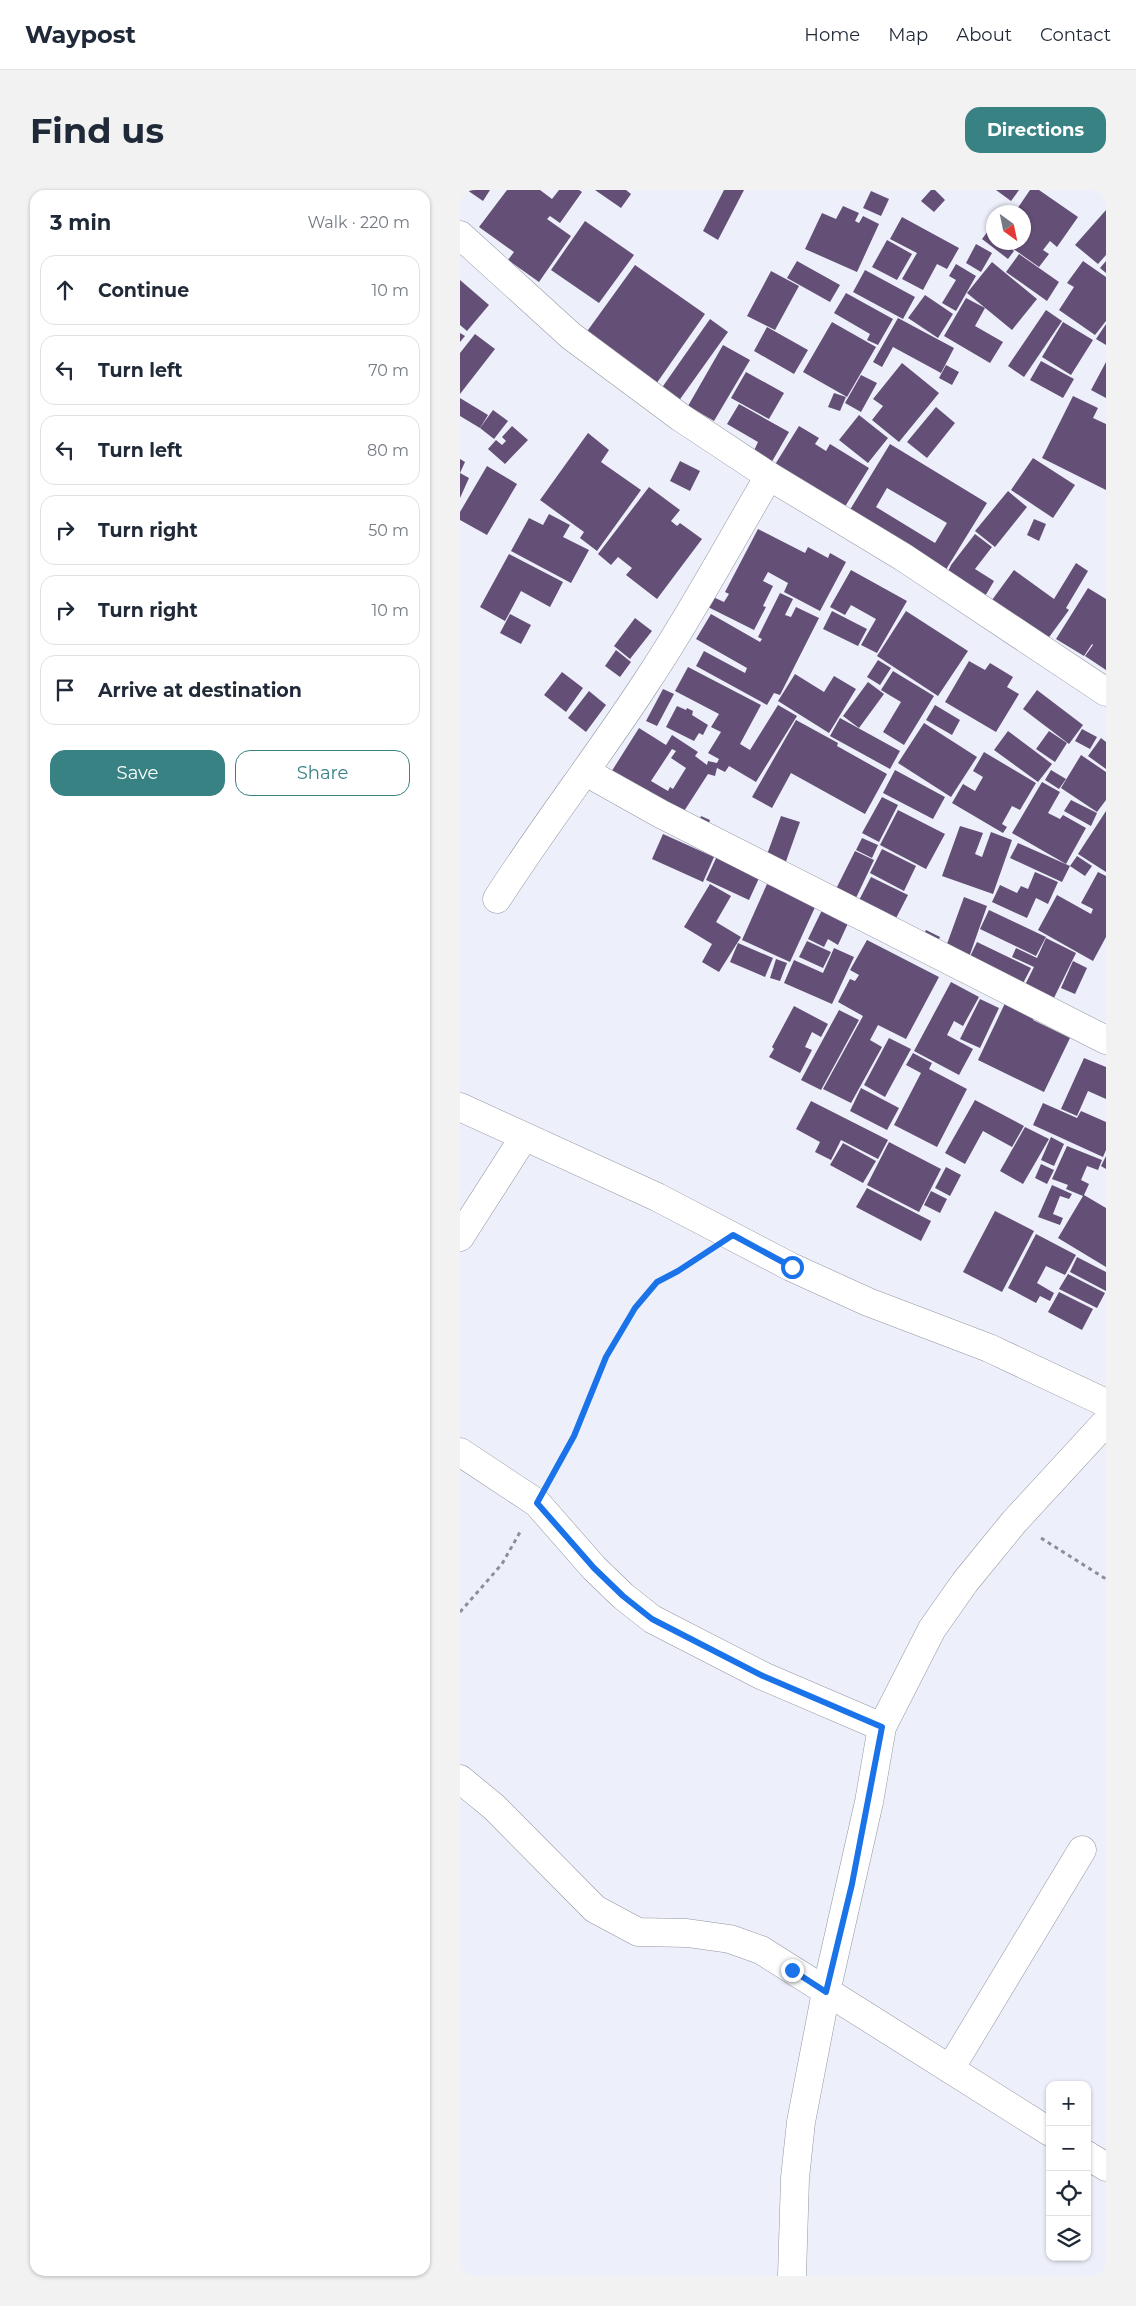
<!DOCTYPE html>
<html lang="en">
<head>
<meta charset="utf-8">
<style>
  body { margin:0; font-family:Montserrat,sans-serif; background:#f2f2f3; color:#1f2937 }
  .controls { position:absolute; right:15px; bottom:15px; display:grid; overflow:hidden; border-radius:10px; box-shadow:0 1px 4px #0004 }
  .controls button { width:45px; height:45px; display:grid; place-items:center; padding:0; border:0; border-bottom:1px solid #e0e1e3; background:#fff; color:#1f2937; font:25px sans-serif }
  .compass { position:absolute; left:526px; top:15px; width:45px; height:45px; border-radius:50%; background:#fff; box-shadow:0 1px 4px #0004; rotate:147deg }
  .stop { position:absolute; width:15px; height:15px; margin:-11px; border:4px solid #1a73e8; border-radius:50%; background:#fff }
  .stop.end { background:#1a73e8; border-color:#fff; box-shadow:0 1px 5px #0008 }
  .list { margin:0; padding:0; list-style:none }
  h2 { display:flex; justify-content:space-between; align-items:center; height:65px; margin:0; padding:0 20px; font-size:21px }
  h2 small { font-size:16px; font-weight:400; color:#747a83 }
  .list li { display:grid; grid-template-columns:32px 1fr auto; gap:15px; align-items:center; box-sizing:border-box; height:70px; margin:0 10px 10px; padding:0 10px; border:1px solid #e0e1e3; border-radius:15px }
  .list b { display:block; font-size:19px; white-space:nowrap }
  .list em { font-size:16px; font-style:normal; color:#747a83 }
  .actions { display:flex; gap:10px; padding:15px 20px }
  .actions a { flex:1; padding:11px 0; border:1px solid #398284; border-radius:15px; text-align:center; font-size:18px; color:#398284 }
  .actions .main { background:#398284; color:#fff }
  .icon { flex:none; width:28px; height:28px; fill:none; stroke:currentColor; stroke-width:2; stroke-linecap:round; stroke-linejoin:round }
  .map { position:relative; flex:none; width:646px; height:2086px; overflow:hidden; border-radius:15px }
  header { display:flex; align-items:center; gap:30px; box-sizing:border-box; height:70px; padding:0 25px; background:#fff; border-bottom:1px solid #e0e1e3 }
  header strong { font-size:24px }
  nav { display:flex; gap:28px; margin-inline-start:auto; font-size:18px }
  .intro { display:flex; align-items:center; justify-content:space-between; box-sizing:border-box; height:120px; padding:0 30px }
  h1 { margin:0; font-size:35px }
  .button { padding:12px 22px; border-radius:15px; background:#398284; color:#fff; font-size:18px; font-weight:700 }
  main { display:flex; gap:30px; padding:0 30px }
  aside { flex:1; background:#fff; border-radius:15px; box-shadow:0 1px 4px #0004 }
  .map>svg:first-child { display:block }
  .building { fill:#644f76; fill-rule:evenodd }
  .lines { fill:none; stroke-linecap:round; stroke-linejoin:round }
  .minor-casing { stroke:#9396a0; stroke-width:29 }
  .path { stroke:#8d8f97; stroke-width:3; stroke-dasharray:4 4; stroke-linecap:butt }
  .minor { stroke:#fff; stroke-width:28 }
  .route { stroke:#1a73e8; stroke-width:6 }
</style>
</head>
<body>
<header>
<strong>Waypost</strong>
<nav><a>Home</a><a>Map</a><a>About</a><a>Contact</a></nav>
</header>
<div class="intro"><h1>Find us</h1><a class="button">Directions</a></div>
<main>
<aside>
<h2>3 min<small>Walk · 220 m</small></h2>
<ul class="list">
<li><svg class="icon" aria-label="ahead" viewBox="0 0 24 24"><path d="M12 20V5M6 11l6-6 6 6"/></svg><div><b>Continue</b></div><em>10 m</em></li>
<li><svg class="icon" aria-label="left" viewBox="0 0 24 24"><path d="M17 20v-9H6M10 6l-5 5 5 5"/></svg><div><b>Turn left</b></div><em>70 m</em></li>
<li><svg class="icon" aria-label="left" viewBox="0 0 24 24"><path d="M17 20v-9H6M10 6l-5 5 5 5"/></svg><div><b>Turn left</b></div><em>80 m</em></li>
<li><svg class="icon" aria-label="right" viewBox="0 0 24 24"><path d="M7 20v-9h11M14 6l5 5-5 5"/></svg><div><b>Turn right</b></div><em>50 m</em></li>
<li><svg class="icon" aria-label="right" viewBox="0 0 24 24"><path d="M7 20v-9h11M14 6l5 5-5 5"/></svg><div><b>Turn right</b></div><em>10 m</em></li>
<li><svg class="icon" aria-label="arrive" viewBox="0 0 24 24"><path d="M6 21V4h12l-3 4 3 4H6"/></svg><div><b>Arrive at destination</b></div></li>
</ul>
<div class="actions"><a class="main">Save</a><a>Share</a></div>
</aside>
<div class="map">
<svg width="646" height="2086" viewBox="0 0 646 2086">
  <rect width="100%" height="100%" fill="#edf0fb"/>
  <g class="building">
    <path d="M7 0H30L23 11Z"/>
    <path d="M47 0H80L92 9 99 0H119L122 2 100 33 90 26 87 29 111 46 79 92 48 70 54 62 19 37Z"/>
    <path d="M135 0H166L171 4 161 18Z"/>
    <path d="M264 0H284L258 50 243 41Z"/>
    <path d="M471 0H475L485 10 474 22 461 11Z"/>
    <path d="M536 0H559L551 11Z"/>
    <path d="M570 0H579L618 27 597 57 590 51 583 60 589 64 579 77 545 53 554 61 548 69 522 49 532 36 534 38V52H564V22H555Z"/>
    <path d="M411 1 429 9 421 26 403 18Z"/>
    <path d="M383 16 399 23 395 31 399 33 403 26 419 34 397 82 345 59 362 23 376 29Z"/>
    <path d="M646 20V65L638 74 615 55Z"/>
    <path d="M442 27 499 58 487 79 477 74 463 100 442 89 457 63 430 49Z"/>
    <path d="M125 31 174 65 139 113 91 80Z"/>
    <path d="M427 50 452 64 437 90 412 77Z"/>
    <path d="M516 54 532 63 521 82 506 73Z"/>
    <path d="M559 64 599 92 587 111 546 82Z"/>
    <path d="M337 71 380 95 370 112 327 88Z"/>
    <path d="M623 71 646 87V131L635 145 599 120 614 97 607 93Z"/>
    <path d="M646 71V83L640 78Z"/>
    <path d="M532 72 577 109 552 140 507 103Z"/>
    <path d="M496 74 516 86 496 121 482 113 496 90 489 86Z"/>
    <path d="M175 75 245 124 194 197 123 147Z"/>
    <path d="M405 80 455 107 443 129 393 102Z"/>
    <path d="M311 81 339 96 315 140 287 126Z"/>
    <path d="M0 90 29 115 7 141 0 135Z"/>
    <path d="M386 103 433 129 418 155 407 150 410 144 374 123Z"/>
    <path d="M465 105 493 124 478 148 448 128Z"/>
    <path d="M506 108 525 118 515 136 543 152 530 173 484 146Z"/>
    <path d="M586 120 602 131 564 187 548 176Z"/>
    <path d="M438 128 494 158 481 183 433 157 422 177 413 172Z"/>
    <path d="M250 129 268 142 218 212 201 199Z"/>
    <path d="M372 132 416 157 387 207 343 182Z"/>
    <path d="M603 132 633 150 611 185 582 167Z"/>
    <path d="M646 134V155L636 149Z"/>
    <path d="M307 137 348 160 334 184 294 161Z"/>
    <path d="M0 143 5 146 0 152Z"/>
    <path d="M15 144 35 159 0 204V163Z"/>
    <path d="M263 155 290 170 254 231 228 216Z"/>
    <path d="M581 171 614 189 603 208 570 190Z"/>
    <path d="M646 172V208L631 200Z"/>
    <path d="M442 173 479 203 439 252 412 230 423 216 413 209Z"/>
    <path d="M486 175 499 182 492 195 479 188Z"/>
    <path d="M286 182 324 203 309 229 271 208Z"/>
    <path d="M401 185 417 193 401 222 385 213Z"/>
    <path d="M374 203 386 207 380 221 368 217Z"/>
    <path d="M613 206 638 218 633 228 646 234V300L582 268Z"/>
    <path d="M0 208 28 225 20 238 0 226Z"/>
    <path d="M279 214 329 242 310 275 292 265 298 252 267 234Z"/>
    <path d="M476 217 495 233 467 268 447 252Z"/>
    <path d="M33 220 48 231 34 249 20 238Z"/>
    <path d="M399 225 428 248 408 273 379 250Z"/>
    <path d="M52 236 68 250 45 274 28 259 36 250 42 255 46 251 42 247Z"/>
    <path d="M339 236 359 248 355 254 366 261 370 254 409 278 381 323 311 281Z"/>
    <path d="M128 243 149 260 141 272 181 300 137 361 120 348 124 342 80 310Z"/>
    <path d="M430 254 527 313 482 386 385 328ZM427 298 487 333 475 353 416 317Z"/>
    <path d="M573 268 615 295 593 328 551 300Z"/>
    <path d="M0 269 5 272 0 283Z"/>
    <path d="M220 271 240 281 230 301 210 291Z"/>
    <path d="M27 276 57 294 27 345 0 330V322Z"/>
    <path d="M0 283 9 288 0 308Z"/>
    <path d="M189 297 220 320 211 331 217 336 220 333 242 349 197 409 166 385 172 378 158 367 151 375 138 364Z"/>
    <path d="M548 301 567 317 535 357 515 341Z"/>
    <path d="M89 324 110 335 103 347 129 360 111 393 51 361 69 328 83 335Z"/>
    <path d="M574 329 586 334 579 351 567 345Z"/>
    <path d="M298 339 345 363 348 357 368 368 370 363 386 372 360 421 324 402 328 393 308 382 303 391 313 396 303 416 306 417 294 440 248 417 253 407 264 412 269 404 265 402Z"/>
    <path d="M515 344 532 357 515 379 534 391 524 408 486 386 491 375Z"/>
    <path d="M49 364 103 392 90 417 61 401 45 431 20 417Z"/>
    <path d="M616 373 628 381 606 418 609 420 587 450 532 410 554 380 594 409Z"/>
    <path d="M391 380 447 411 417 463 401 455 416 429 391 415 385 425 370 417Z"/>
    <path d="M628 398 646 409V480L625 466 633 455 632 454 624 466 596 449Z"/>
    <path d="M320 403 333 409 325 425 331 427 336 417 359 428 320 505 314 503 307 515 236 476 244 461 285 483 287 478 236 449 251 424 300 452 302 449 298 447Z"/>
    <path d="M372 421 407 439 398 456 363 439Z"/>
    <path d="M446 421 508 461 478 506 417 466Z"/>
    <path d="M50 424 71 435 61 454 40 443Z"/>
    <path d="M175 428 192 441 170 469 154 456Z"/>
    <path d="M156 460 171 472 160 487 145 476Z"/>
    <path d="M418 470 431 478 420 495 407 487Z"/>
    <path d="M509 471 525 480 530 473 553 487 547 497 559 504 536 542 485 512Z"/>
    <path d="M228 477 301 515 280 554 290 560 318 515 337 526 296 592 269 576 265 582 257 578 255 586 248 584 217 632 148 587 179 538 206 555 212 545 238 562 235 566 247 575 248 571 257 573 259 569 248 563 261 542 251 537 259 524 215 501ZM212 559 216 561 211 568 226 578 213 599 210 597 208 601 191 591Z"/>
    <path d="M433 481 474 506 444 555 423 542 441 512 421 500Z"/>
    <path d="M102 482 123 498 106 522 84 505Z"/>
    <path d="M335 484 364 502 374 486 396 499 369 543 318 511Z"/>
    <path d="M408 492 424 504 399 538 383 526Z"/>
    <path d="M203 499 214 504 197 536 186 531Z"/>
    <path d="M577 500 623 535 609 554 563 519Z"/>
    <path d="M129 501 146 515 126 542 108 528Z"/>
    <path d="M475 515 500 530 492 545 466 530Z"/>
    <path d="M217 516 226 520 227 518 233 521 232 525 248 535 243 545 239 543 234 551 206 537Z"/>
    <path d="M380 528 440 561 430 579 370 546Z"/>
    <path d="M336 530 378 553 377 556 427 584 405 624 331 583 312 618 292 607Z"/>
    <path d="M464 533 517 567 491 607 438 573Z"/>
    <path d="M622 539 637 547 630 559 615 551Z"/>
    <path d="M548 541 592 574 578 592 534 560Z"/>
    <path d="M589 541 607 553 595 572 576 559Z"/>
    <path d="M641 548 646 552V579L628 566Z"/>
    <path d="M524 562 576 593 560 620 552 616 542 634 547 637 543 643 492 613 503 594 515 601 523 587 513 581Z"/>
    <path d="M621 565 646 582V610L637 622 601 598Z"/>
    <path d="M435 580 485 607 473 629 423 603Z"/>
    <path d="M591 580 606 589 599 599 585 590Z"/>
    <path d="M582 592 600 602 588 623 600 629 603 625 626 638 606 674 552 643Z"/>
    <path d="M422 607 438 615 419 652 402 643Z"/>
    <path d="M611 610 637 623 631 636 604 621Z"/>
    <path d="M438 620 485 644 466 679 420 655Z"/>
    <path d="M646 621V682L618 664Z"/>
    <path d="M241 626 250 630 245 643 236 639Z"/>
    <path d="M321 626 340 632 324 677 305 670Z"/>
    <path d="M500 636 523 643 515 664 522 667 531 642 552 650 533 704 482 686Z"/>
    <path d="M203 644 254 667 243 692 192 669Z"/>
    <path d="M402 648 418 655 412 668 396 660Z"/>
    <path d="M558 653 610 676 602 692 550 668Z"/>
    <path d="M422 659 456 676 444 701 410 683Z"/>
    <path d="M395 661 414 670 395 710 375 701Z"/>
    <path d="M257 666 300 686 289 710 246 690Z"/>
    <path d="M617 666 632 676 625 686 610 676Z"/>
    <path d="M575 682 598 692 588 714 576 708 567 728 532 712 540 695 557 703 561 696 568 699Z"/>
    <path d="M638 682 646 686V747L633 771 578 740 597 705 631 724 633 719 621 713Z"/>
    <path d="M411 687 448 705 432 736 395 718Z"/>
    <path d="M250 694 271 706 256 732 281 747 259 782 242 772 252 754 224 737Z"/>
    <path d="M307 694 356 715 330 772 282 750Z"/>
    <path d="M504 707 527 716 507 773 517 752 571 778 560 799 483 765Z"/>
    <path d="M364 716 390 729 378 755 368 749 364 757 348 749Z"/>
    <path d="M529 720 586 747 576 766 520 739Z"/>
    <path d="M466 740 480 747 474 759 460 752Z"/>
    <path d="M586 748 616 763 590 816 562 801 574 777 552 767 556 758 577 768Z"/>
    <path d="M407 750 479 787 446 849 418 835 410 850 422 857 391 913 363 899 403 826 378 812 390 789 395 791 399 785 390 780Z"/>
    <path d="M347 751 371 762 363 778 339 767Z"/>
    <path d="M278 753 313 768 305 787 270 772Z"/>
    <path d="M374 758 394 767 372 814 324 793 334 770 363 783Z"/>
    <path d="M316 769 327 773 320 791 310 788Z"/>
    <path d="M613 771 627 778 615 804 601 798Z"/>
    <path d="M491 792 519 807 503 836 494 831 487 845 513 859 499 885 454 861Z"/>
    <path d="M520 809 539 818 520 858 500 849Z"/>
    <path d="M547 809 576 823 573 830 610 848 584 902 518 870Z"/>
    <path d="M334 816 368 834 361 847 352 842 345 857 352 860 340 883 309 867 314 859 312 857Z"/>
    <path d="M379 820 399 830 361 900 341 890Z"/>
    <path d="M429 848 451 859 425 907 404 895Z"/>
    <path d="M453 863 472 873 469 879 507 899 477 957 434 935 461 883 446 875Z"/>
    <path d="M624 868 646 877V909L628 901 617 926 601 919Z"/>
    <path d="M401 898 439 918 427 940 390 921Z"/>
    <path d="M515 910 564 936 552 957 523 941 505 974 485 963Z"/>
    <path d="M351 911 428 950 418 969 381 950 371 970 355 962 360 952 336 939Z"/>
    <path d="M583 913 617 928 621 921 646 932V960L643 967 573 935Z"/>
    <path d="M565 937 589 949 563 994 540 981Z"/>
    <path d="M591 947 604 954 594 976 581 970Z"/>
    <path d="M429 952 481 979 459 1022 407 995Z"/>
    <path d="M383 953 416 971 403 993 370 975Z"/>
    <path d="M607 956 642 970 638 980 627 976 621 990 629 994 624 1005 646 1018V1077L598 1048 623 1006 606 999 608 995 592 989Z"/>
    <path d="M646 966V979L641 976Z"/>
    <path d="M581 974 594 980 587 994 575 988Z"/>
    <path d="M486 977 501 985 490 1006 475 998Z"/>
    <path d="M592 995 612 1004 609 1009 600 1006 593 1024 603 1028 600 1035 578 1027Z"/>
    <path d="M407 998 471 1031 461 1051 396 1017Z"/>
    <path d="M471 1001 487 1009 480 1023 464 1015Z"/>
    <path d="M535 1021 574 1041 542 1102 503 1082Z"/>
    <path d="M576 1044 616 1065 605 1085 586 1076 577 1093 594 1103 590 1111 580 1106 576 1113 548 1098Z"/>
    <path d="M617 1067 646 1082V1101L610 1082Z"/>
    <path d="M608 1084 645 1103 637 1118 599 1099Z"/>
    <path d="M599 1102 633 1119 622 1140 588 1122Z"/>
  </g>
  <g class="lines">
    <defs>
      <g id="minor">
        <path d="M0 45 111 146 220 227 309 286 443 367 646 502"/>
        <path d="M126 582 201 624 646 850"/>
        <path d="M37 709C85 634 139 565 187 491 231 425 269 354 309 286"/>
        <path d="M0 917 197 1007 331 1077 408 1112 529 1158 646 1213"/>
        <path d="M0 1047 64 947"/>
        <path d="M0 1262 77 1313 134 1378 163 1406 192 1429 303 1486 422 1537"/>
        <path d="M0 1589 34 1617 135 1719 178 1742 227 1743 270 1749 301 1760 590 1942"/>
        <path d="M490 1879 622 1660"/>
        <path d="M627 1965 646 1977"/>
        <path d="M332 2086 335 1988 341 1932 366 1802 409 1612 422 1537 472 1439 505 1392 554 1332 646 1232"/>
      </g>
    </defs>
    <use href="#minor" class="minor-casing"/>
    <g class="path">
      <path d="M91 1286 114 1246 146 1167 175 1118 197 1092 241 1066"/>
      <path d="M581 1348 646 1389"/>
      <path d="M0 1422 42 1374 60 1342"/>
    </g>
    <use href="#minor" class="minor"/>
  </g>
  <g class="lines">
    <path class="route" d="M332 1077 273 1045 218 1081 197 1092 175 1118 146 1167 114 1246 77 1313 134 1378 163 1406 192 1429 303 1486 422 1537 392 1694 366 1802 332 1780"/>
  </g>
</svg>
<div class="controls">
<button>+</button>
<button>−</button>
<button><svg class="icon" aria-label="locate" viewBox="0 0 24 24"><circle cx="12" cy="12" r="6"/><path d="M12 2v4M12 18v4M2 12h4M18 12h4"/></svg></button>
<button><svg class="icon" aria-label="layers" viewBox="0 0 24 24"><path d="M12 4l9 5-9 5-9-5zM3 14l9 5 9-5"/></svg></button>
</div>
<svg class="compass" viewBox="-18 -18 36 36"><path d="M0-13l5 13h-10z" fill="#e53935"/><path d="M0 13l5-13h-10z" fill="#747a83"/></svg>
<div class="stop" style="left:332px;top:1077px"></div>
<div class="stop end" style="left:332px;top:1780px"></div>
</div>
</main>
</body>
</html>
